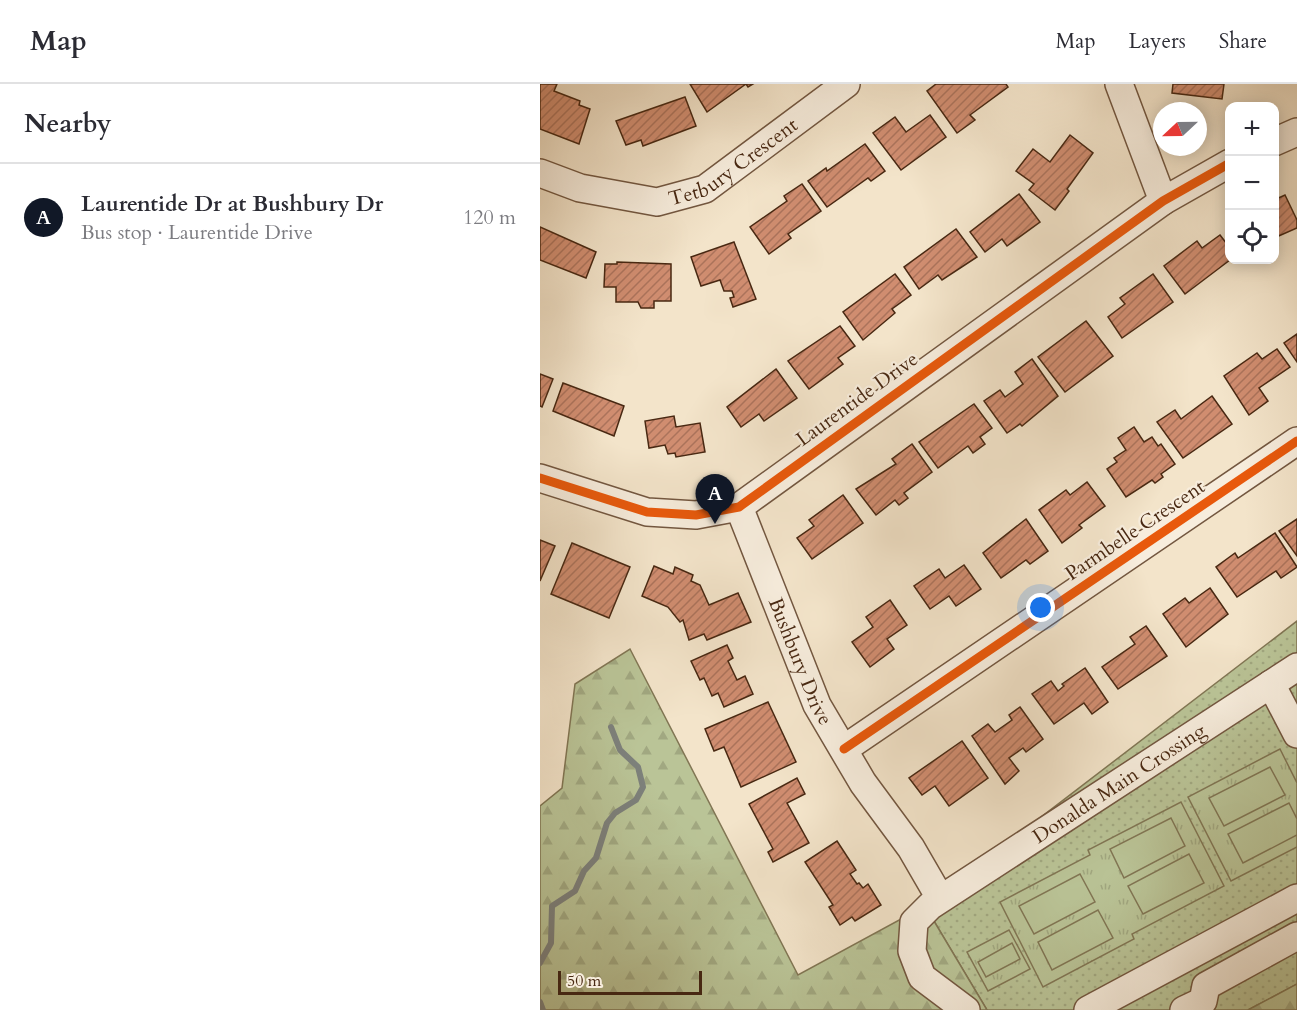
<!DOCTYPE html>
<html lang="en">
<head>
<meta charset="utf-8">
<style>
  body { margin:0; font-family:Cardo,serif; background:#f2f2f3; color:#2b2b33 }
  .controls { position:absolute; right:18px; top:18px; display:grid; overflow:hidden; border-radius:12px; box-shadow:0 3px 15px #0003 }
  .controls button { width:54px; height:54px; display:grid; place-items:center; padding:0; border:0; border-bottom:2px solid #e1e1e2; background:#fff; color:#2b2b33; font:30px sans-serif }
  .compass { position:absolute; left:613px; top:18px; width:54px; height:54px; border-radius:50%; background:#fff; box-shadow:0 3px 15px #0003; rotate:248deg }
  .scale { position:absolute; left:18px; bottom:15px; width:144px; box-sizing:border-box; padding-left:6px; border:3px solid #482812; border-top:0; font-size:16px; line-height:21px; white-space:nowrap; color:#482812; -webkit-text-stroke:4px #f7eddd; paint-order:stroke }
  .you { position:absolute; left:501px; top:524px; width:21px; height:21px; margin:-15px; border:4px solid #fff; border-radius:50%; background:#1a73e8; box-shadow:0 0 0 9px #1a73e833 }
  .badge { display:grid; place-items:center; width:39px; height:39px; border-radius:50%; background:#111827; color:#fff; font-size:20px; font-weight:700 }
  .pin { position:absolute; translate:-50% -50px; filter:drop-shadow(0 2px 3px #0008) }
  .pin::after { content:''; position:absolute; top:32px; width:21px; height:18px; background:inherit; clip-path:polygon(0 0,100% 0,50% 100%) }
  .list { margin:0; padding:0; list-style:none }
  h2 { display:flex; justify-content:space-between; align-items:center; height:78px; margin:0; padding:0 24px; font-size:26px }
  h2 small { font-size:20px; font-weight:400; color:#7c7c81 }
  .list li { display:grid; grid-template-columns:39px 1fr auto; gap:18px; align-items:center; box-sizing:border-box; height:108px; padding:0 24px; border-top:2px solid #e1e1e2 }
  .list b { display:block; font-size:22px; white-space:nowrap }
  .list p { margin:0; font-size:20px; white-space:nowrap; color:#7c7c81 }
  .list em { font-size:20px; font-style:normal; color:#7c7c81 }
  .icon { flex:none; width:33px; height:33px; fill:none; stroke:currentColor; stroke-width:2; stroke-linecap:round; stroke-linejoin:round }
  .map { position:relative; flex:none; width:757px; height:926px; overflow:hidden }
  header { display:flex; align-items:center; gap:36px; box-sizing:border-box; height:84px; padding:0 30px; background:#fff; border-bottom:2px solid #e1e1e2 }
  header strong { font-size:28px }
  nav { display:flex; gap:33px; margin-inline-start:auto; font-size:21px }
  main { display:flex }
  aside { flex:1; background:#fff }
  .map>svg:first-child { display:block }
  .grass { fill:url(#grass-dots); stroke:#817654; stroke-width:1.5 }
  .forest { fill:url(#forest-firs); stroke:#817654; stroke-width:1.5 }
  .park { fill:url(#park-tufts); stroke:#817654; stroke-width:1.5 }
  .pitch { fill:#bac497; stroke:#817654; stroke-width:1.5 }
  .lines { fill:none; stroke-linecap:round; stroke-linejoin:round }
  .stream { stroke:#7d817c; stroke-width:6 }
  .building { fill:url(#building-hatch); stroke:#482812; stroke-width:1.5 }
  .minor-casing { stroke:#735740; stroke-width:30 }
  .minor { stroke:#f7eddd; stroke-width:27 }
  .cycleway-casing { stroke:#f7eddd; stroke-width:13 }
  .cycleway { stroke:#e8590c; stroke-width:9 }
  .labels { text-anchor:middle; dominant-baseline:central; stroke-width:4.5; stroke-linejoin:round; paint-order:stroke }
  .street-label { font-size:20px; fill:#482812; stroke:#f7eddd }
</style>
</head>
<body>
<header>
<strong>Map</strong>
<nav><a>Map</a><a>Layers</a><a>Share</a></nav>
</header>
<main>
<aside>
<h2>Nearby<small></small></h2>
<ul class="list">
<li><span class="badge">A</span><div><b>Laurentide Dr at Bushbury Dr</b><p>Bus stop · Laurentide Drive</p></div><em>120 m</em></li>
</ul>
</aside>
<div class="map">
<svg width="757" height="926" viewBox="0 0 757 926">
  <defs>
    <pattern id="grass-dots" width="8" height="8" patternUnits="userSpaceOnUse" patternTransform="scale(1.5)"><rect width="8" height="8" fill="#bac497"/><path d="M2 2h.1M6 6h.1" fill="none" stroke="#a1a881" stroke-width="1.8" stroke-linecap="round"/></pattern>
    <pattern id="forest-firs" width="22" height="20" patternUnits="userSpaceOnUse" patternTransform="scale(1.5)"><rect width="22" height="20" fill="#bac497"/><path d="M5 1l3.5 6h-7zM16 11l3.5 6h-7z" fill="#a1a881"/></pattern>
    <pattern id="park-tufts" width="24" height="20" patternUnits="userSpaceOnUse" patternTransform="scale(1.5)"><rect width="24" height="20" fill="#bac497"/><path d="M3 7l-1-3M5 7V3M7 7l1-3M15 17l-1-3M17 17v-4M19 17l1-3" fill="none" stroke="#a1a881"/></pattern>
    <pattern id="building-hatch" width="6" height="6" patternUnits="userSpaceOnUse" patternTransform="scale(1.5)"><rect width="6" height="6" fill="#d08d70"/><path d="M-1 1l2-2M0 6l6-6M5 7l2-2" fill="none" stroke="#ab735b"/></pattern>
  </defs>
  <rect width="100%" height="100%" fill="#f3e4ca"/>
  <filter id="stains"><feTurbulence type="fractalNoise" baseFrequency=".00333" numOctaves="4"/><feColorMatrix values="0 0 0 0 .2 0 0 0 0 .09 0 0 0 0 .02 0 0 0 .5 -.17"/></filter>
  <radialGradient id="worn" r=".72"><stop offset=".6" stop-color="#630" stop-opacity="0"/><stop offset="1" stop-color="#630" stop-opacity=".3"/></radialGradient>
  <path class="grass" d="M757 537V900L708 926H447L385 822Z"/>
  <g class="forest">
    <path d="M90 565 258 891 385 822 447 926H0V722L22 704 35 600Z"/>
    <path d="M757 900V926H708Z"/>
  </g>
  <g class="park">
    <path d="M740 665 757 699V763L691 797 648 713Z"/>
    <path d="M641 718 684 802 592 850 594 855 503 903 460 818 550 771 548 766Z"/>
    <path d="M469 846 490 885 448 907 427 868Z"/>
  </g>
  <g class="pitch">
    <path d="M730 683 745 711 684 742 669 714Z"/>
    <path d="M749 719 757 735V751L703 779 688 750Z"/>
    <path d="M631 734 645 762 584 794 570 765Z"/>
    <path d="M649 770 664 799 603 830 588 802Z"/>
    <path d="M540 790 555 818 494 850 479 822Z"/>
    <path d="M558 826 573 854 512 886 498 858Z"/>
    <path d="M472 859 480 875 446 893 438 878Z"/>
  </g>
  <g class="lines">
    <g class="stream">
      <path d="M0 879 11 859 12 822 35 807 44 787 56 774 67 739 75 729 96 716 103 703 98 683 80 666 71 643"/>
      <path d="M0 918 3 926"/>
    </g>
  </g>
  <g class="building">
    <path d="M0 0H17L14 7 40 17 39 21 50 25 39 60 0 45Z"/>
    <path d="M150 0H213L208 3 206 0 167 28Z"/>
    <path d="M396 0H466L468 3 430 31 435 36 417 49 387 7Z"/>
    <path d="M633 0H684L682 15 632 9Z"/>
    <path d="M145 13 156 42 103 62 101 56 86 61 76 37Z"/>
    <path d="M390 31 406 53 361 86 333 49 355 33 366 48Z"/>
    <path d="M530 51 553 69 527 105 529 107 515 126 489 106 494 100 476 87 493 65 510 78Z"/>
    <path d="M325 60 345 87 331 97 328 94 287 123 268 97 286 84 287 87Z"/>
    <path d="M262 100 281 127 248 150 251 154 229 170 210 143 247 117 244 112Z"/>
    <path d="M479 110 500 138 467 162 462 155 445 168 430 148Z"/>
    <path d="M745 111 757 136V144L734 154V116Z"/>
    <path d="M0 143 56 168 46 194 0 176Z"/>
    <path d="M416 145 437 173 402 196 398 191 379 205 364 183Z"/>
    <path d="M680 151 690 164V176L645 210 624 182 657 157 662 164Z"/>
    <path d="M194 158 216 215 193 223 190 214 194 213 192 207H184L180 196 161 202 151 173Z"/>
    <path d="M77 178 131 180V217H114V224H101L98 218H76V203H64L65 180H77Z"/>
    <path d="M355 190 371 211 352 225 355 229 323 256 303 228Z"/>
    <path d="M613 190 633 218 582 254 568 233 585 220 580 214Z"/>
    <path d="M546 237 573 272 525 308 498 273Z"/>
    <path d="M300 242 315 262 298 274 303 280 269 305 248 277Z"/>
    <path d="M757 250V278L744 259Z"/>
    <path d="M737 265 750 283 719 304 728 317 709 331 684 292 717 269 722 275Z"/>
    <path d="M492 275 518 312 482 342 480 340 467 349 444 317 460 306 465 313 483 300 475 288Z"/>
    <path d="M236 285 257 314 224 337 219 330 201 343 187 323Z"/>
    <path d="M0 290 13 295 2 323 0 322Z"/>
    <path d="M23 299 84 322 74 352 13 327Z"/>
    <path d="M672 312 692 340 643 374 617 338 635 326 641 335Z"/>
    <path d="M434 320 452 344 440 353 445 360 433 369 428 362 398 384 379 358Z"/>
    <path d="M134 332 136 343 160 339 165 368 136 373 135 369 128 370 125 361 109 364 105 337Z"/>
    <path d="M594 343 604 358 612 353 618 362 621 360 635 380 621 390 623 393 615 399 612 396 586 413 567 385 577 378 574 374 586 366 578 354Z"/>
    <path d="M372 360 392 388 364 409 368 414 359 421 355 416 336 431 316 405 356 380 352 375Z"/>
    <path d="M547 398 565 422 539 441 542 444 522 459 499 426 526 406 530 411Z"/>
    <path d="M303 411 323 439 272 475 257 454 274 442 269 436Z"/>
    <path d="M486 435 508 467 490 480 486 476 461 494 443 469Z"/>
    <path d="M757 435V472L739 447Z"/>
    <path d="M735 449 757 483 741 494 736 487 697 513 676 483 695 469 698 474Z"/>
    <path d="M0 456 15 462 0 497Z"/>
    <path d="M32 459 90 483 69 534 11 510Z"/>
    <path d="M424 481 441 505 416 522 409 512 390 525 374 502 399 485 405 494Z"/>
    <path d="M114 482 133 490 135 483 153 491 151 497 160 501 169 521 198 509 211 538 167 556 164 550 149 556 143 536 140 538 128 523 102 512Z"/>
    <path d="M670 504 688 530 646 563 623 530 645 514 649 519Z"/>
    <path d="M350 516 367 541 347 555 354 565 330 583 312 558 333 543 326 533Z"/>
    <path d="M606 542 627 572 578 605 562 583 595 560 590 553Z"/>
    <path d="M187 561 193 574 188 577 197 596 205 592 213 610 184 623 178 609 172 612 164 594 160 596 151 577Z"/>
    <path d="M545 584 568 618 552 630 544 619 514 640 492 610 511 597 518 607 524 602 522 600Z"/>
    <path d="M228 618 256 678 201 703 184 663 174 667 165 645Z"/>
    <path d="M480 623 503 655 486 668 483 664 469 674 479 687 465 700 432 652 448 640 455 648 472 636 469 631Z"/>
    <path d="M422 657 448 694 409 722 395 702 382 711 369 694Z"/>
    <path d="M257 694 265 710 247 719 269 759 233 778 228 768 233 765 209 720Z"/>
    <path d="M297 757 316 786 310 790 317 800 319 799 323 804 328 800 341 821 315 837 312 833 300 841 289 823 293 821 265 778Z"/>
  </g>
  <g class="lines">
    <defs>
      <g id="minor">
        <path d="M579 0 623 117"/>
        <path d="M734 58 757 48"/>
        <path id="s1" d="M0 89 40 104 117 118 165 105 306 0"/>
        <path d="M0 394 107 428 156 431 199 423 623 117 690 79"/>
        <path id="s2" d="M199 423 277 621 323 699 371 764 400 814"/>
        <path d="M731 600 757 650"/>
        <path d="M304 665 757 357"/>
        <path id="s3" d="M426 926 382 893 372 867 374 838 390 822 757 583"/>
        <path d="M548 926 757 814"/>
        <path d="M644 926 663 917 666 902 757 852"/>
      </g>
    </defs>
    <use href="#minor" class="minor-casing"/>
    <use href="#minor" class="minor"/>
    <defs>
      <g id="cycleway">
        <path d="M0 394 107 428 156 431 199 423 623 117 690 79"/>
        <path d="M304 665 757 357"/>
      </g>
    </defs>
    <use href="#cycleway" class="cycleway-casing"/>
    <use href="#cycleway" class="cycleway"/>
  </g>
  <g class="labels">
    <g class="street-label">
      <text stroke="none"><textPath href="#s1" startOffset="208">Tetbury Crescent</textPath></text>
      <text transform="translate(317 315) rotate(-36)">Laurentide Drive</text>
      <text transform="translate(595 446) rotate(-34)">Parmbelle Crescent</text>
      <text stroke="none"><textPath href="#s2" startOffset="166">Bushbury Drive</textPath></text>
      <text stroke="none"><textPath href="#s3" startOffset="360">Donalda Main Crossing</textPath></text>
    </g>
  </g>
  <rect width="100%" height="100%" filter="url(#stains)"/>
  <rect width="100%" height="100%" fill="url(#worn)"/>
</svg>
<div class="controls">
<button>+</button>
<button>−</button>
<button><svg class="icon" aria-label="locate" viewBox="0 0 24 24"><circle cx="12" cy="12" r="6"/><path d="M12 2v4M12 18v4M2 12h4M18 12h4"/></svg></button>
</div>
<svg class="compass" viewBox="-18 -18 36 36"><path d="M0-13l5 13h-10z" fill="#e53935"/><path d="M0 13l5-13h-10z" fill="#7c7c81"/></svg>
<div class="scale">50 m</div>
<div class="you"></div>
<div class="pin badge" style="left:175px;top:440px">A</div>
</div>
</main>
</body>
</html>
